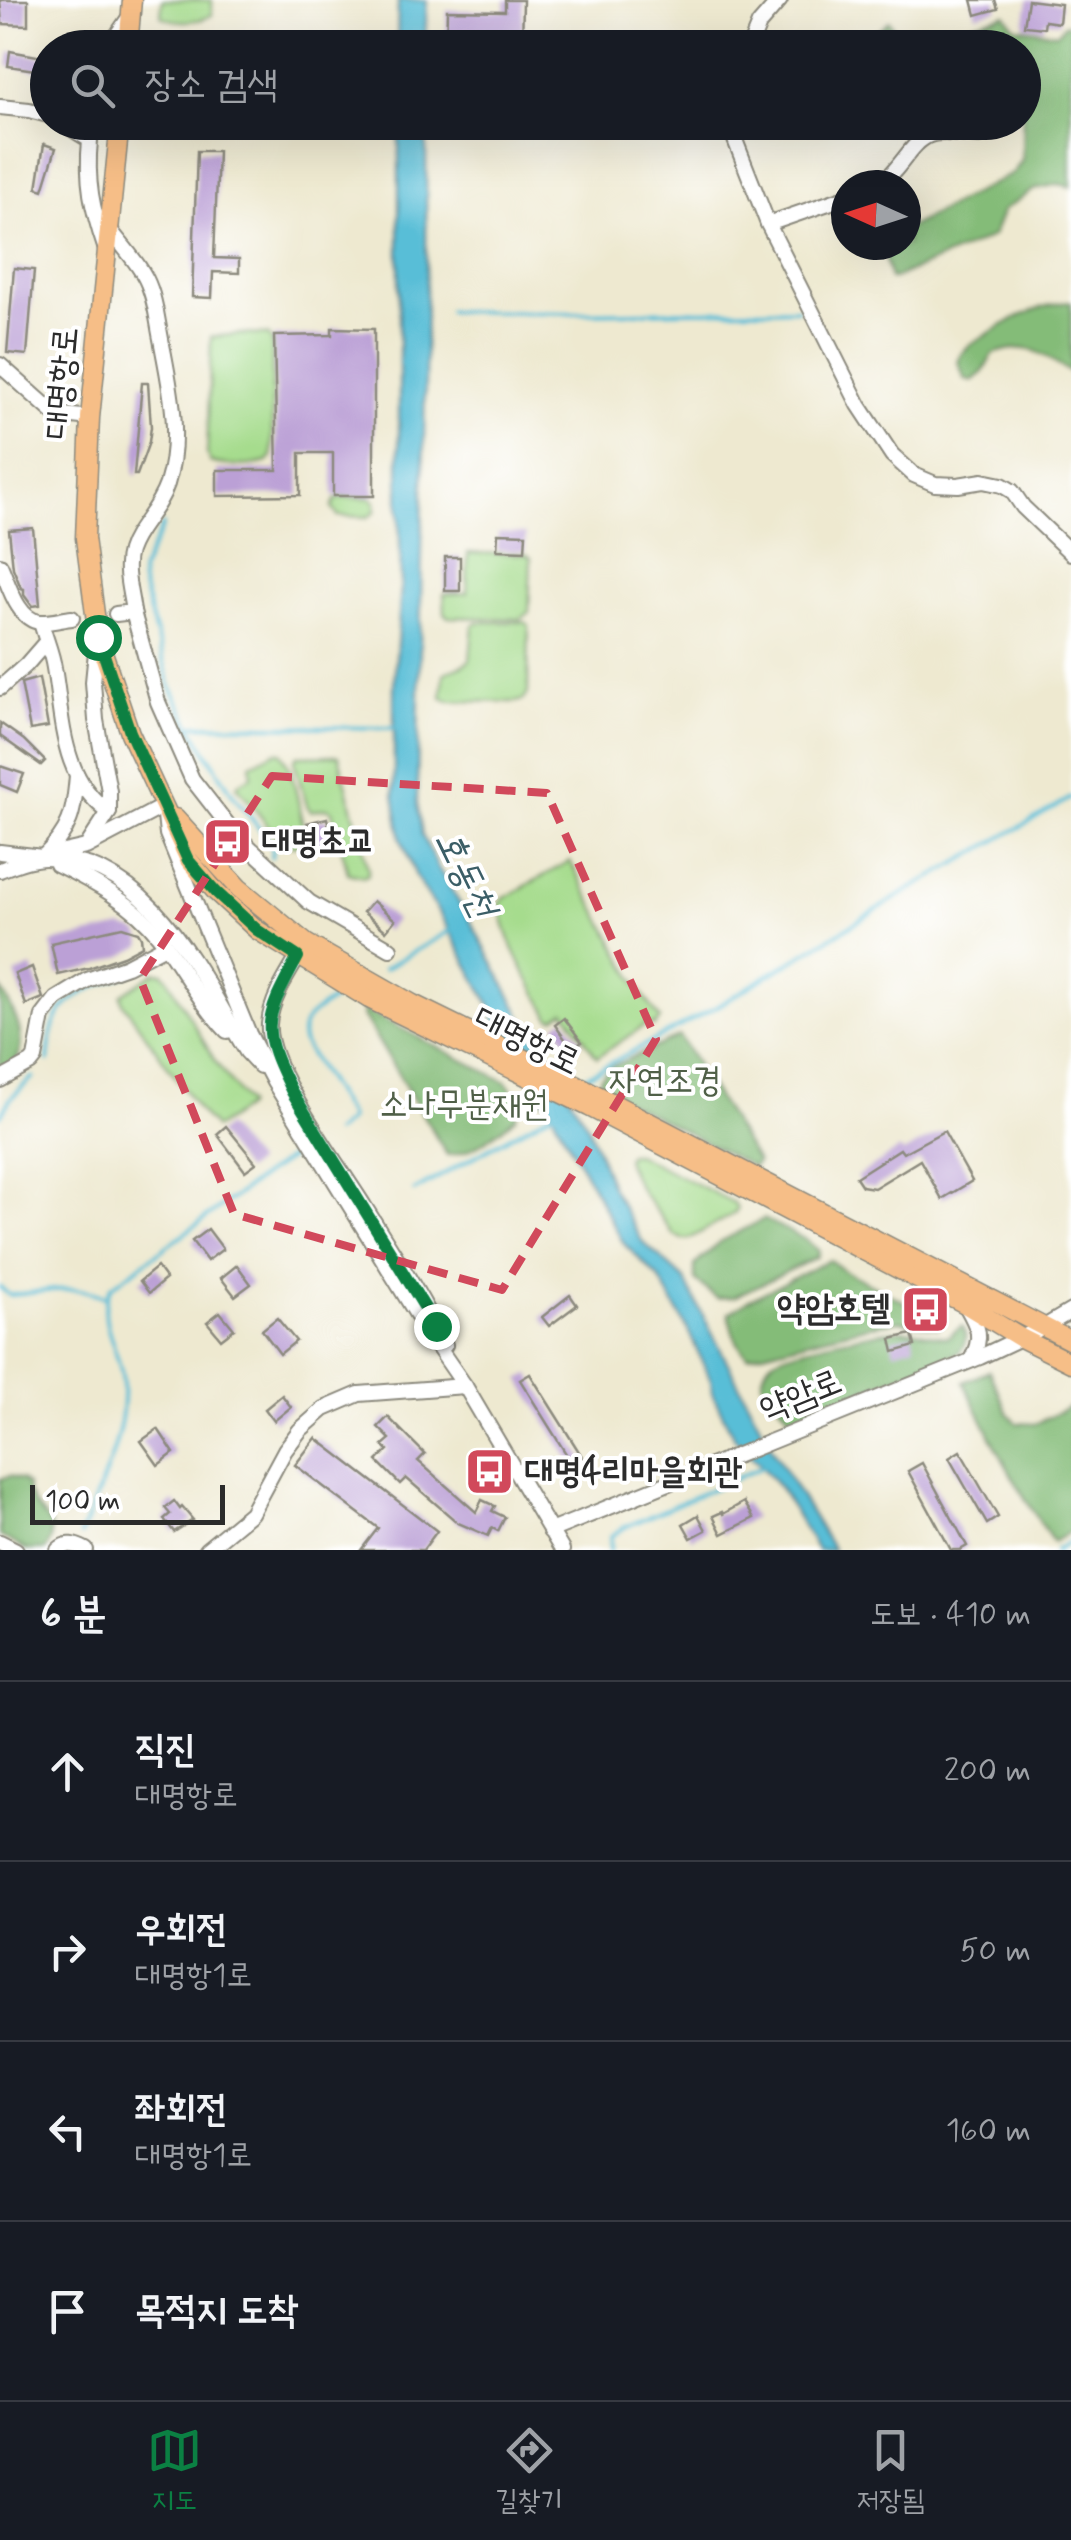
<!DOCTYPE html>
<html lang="ko">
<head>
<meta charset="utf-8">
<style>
  body { margin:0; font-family:Mynerve,"Poor Story",sans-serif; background:#20242c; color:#f1f3f6 }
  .compass { position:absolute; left:831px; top:170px; width:90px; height:90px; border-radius:50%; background:#171b24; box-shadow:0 10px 40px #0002; rotate:273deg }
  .scale { position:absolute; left:30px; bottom:25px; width:195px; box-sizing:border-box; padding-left:10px; border:5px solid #2b2b2b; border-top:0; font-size:28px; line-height:35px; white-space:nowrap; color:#2b2b2b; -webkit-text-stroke:8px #fff; paint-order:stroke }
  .stop { position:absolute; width:30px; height:30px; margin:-22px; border:8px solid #0b8043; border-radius:50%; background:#fff }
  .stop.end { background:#0b8043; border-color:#fff; box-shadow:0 2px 10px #0008 }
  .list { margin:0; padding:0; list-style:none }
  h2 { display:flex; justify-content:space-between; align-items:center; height:130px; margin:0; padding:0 40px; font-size:42px }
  h2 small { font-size:32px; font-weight:400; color:#9ea1a6 }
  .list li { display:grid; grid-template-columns:65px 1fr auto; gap:30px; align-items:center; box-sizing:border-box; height:180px; padding:0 40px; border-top:2px solid #363941 }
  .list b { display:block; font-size:38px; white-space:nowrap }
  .list p { margin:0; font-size:32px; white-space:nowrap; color:#9ea1a6 }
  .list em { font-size:32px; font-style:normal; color:#9ea1a6 }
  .icon { flex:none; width:55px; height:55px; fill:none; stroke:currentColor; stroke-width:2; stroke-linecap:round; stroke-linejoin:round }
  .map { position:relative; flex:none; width:1071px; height:1550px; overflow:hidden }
  .search { position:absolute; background:#171b24; box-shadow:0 10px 40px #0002; left:30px; right:30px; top:30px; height:110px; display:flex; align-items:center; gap:25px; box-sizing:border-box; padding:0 35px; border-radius:55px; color:#9ea1a6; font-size:38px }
  .sheet { height:850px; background:#171b24 }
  nav { display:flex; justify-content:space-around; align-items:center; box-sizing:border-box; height:140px; border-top:2px solid #363941; background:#171b24; font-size:28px; color:#9ea1a6 }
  nav a { display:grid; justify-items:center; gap:5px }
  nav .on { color:#0b8043 }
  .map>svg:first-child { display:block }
  .green { fill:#a6dc8d; stroke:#68845c; stroke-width:2.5 }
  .forest { fill:#84bc78; stroke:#587452; stroke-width:2.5 }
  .water { fill:#59bed7; stroke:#427481; stroke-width:2.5 }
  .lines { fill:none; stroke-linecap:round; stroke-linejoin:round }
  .stream { stroke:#59bed7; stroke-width:4 }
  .building { fill:#bba0d6 }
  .minor-casing { stroke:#8c8a7e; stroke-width:18 }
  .major-casing { stroke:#8c8a7e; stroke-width:21 }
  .minor { stroke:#fff; stroke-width:14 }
  .major { stroke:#f6be87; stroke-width:18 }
  .route { stroke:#0b8043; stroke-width:12 }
  .marked { fill:none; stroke:#d1495b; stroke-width:8; stroke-dasharray:20 12; stroke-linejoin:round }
  .labels { text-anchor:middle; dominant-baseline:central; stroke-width:8; stroke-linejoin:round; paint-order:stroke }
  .street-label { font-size:35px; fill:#2b2b2b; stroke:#fff }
  .poi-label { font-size:35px; font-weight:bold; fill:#2b2b2b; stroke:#fff; text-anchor:start }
  .park-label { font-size:35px; fill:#506048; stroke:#fff }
  .water-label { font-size:38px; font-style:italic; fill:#3b5e67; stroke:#fff }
</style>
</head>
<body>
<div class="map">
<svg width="1071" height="1550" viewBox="0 0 1071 1550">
  <rect width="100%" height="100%" fill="#fff"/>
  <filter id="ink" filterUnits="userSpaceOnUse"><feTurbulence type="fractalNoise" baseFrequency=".01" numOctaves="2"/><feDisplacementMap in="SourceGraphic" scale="20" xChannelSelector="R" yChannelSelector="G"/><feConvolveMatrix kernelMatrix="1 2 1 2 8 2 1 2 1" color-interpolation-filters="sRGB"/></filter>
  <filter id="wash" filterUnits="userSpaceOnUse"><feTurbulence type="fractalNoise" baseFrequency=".0048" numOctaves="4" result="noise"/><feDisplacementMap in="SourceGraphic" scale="40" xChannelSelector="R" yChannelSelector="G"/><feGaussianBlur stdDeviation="2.25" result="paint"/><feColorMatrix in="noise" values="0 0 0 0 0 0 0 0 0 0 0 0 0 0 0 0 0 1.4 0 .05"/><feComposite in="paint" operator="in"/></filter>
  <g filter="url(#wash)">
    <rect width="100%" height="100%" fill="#eee9d0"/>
    <g class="green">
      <path d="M162 0H212V15C199 23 174 23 161 16Z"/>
      <path d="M240 334 268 335 272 341V456L268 462C250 467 228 467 210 462L207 454 211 337Z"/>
      <path d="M340 498H371L375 502V512L368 517 338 516 332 508 335 500Z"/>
      <path d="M468 553 526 554 531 558 529 612 521 619 448 617 445 614 444 594 467 593Z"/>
      <path d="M477 622H525L529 625 528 693 523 700 516 702 449 701 442 698 444 674C450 668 461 669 470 660L473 625Z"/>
      <path d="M275 752H281C296 775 299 809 305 836L301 845H287L279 840 237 786 239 783 252 776 251 764Z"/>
      <path d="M335 755 339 756 368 869V875L363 877 348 873 332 811 327 808 311 811 307 806 294 761 297 756Z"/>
      <path d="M570 861 638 987 660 1019 654 1026 647 1024 597 1057 565 1011 555 1018 550 1017C530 980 505 944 500 902L506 897Z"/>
      <path d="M155 972 163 973 168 979 215 1061 247 1104 246 1107 219 1126 215 1128 202 1115 123 1003 121 995Z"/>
      <path d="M629 1154H636L734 1203 737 1208 735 1213 689 1239H682L673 1234C658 1211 632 1185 626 1158Z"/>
    </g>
    <g class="forest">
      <path d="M1005 14 1015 27 1056 33 1060 31 1064 24 1071 25V187L1059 184 1035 189 1003 210 993 235 988 239 892 279H890L882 245H906V229L1013 173 1022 160 1024 48 925 47 933 36Z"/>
      <path d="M889 21 901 40 910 47H858Z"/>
      <path d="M1071 302V373C1041 353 1030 341 993 354L983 372 972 381 965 379 958 362 961 354 970 345C1000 327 1035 303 1071 302Z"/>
      <path d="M0 988C14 1011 31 1041 13 1067L0 1070Z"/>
      <path d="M363 1009 506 1082 519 1100 516 1117C498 1131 471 1156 447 1155L363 1016Z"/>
      <path d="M679 1036 757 1162 753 1167 607 1091 602 1085 600 1078 609 1068Z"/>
      <path d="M764 1219 806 1240 819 1251 817 1257 734 1297 717 1298 695 1280V1265L720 1242Z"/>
      <path d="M830 1260 843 1270 940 1320 938 1328 899 1321 873 1325 747 1356C736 1343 731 1331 729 1313L749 1300Z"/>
      <path d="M962 1326C968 1336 966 1343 959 1352L792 1420 762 1382C763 1373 765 1367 771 1361 785 1349 880 1331 901 1330 916 1329 931 1336 947 1337Z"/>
      <path d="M989 1371 1008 1413 1017 1423 1035 1424 1071 1406V1531L1053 1542C1018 1491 991 1438 964 1382Z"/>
      <path d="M10 1476 22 1480 27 1485 28 1493 34 1504 50 1524 51 1540 46 1550H27L0 1536V1479Z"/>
    </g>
    <g class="water">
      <path d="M398 0H427L425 47H397Z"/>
      <path d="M399 123H426C428 349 421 575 417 801L422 835 438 868 470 920 522 1017 588 1126 611 1186 642 1241 684 1279 775 1454 833 1550H817L780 1488 734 1437 712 1393 711 1381 686 1326 659 1278 624 1244 551 1111 500 1032 490 1005 442 918 417 879 401 839 394 795V685L401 586 399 507Z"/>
    </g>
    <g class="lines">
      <g class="stream">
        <path d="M449 311 573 313 799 309"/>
        <path d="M163 525 141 572 142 584 170 685 190 725 396 728"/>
        <path d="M191 727 233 795 270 842 273 850 271 857"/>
        <path d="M384 969 453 929"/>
        <path d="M48 1061C49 1050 50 1039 53 1028 65 985 126 980 159 960"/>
        <path d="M581 1079 716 1007 906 892 1071 798"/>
        <path d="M0 1116 10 1099 33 1077"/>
        <path d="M334 1133 349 1120 348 1115 304 1044C295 1020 319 1009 337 997"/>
        <path d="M414 1191 553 1112"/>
        <path d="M0 1287 9 1295C42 1293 74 1282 105 1297"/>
        <path d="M81 1535C99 1486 126 1438 123 1385 122 1350 93 1320 111 1287L270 1171 296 1154"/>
        <path d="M610 1550 611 1536 625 1527 766 1465"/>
        <path d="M1056 1550 1071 1541"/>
      </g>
    </g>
    <g id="blocks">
      <g class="building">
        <path d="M0 0H28V25L2 24Z"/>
        <path d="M505 0H523L522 48H446L447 10 505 11Z"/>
        <path d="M972 0H995L998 9 976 15Z"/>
        <path d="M1028 0 1061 4 1059 23 1045 21 1044 28 1024 26Z"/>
        <path d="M10 51 48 58V72L8 66Z"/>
        <path d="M44 144 56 148 43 190 37 188Z"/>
        <path d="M197 151H218L214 258 239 259V273L213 272 212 298 192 297Z"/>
        <path d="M14 268 34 270 27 355 7 353Z"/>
        <path d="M332 328 374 329V496H333V453H300V495L217 496V470H277L274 336 332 335Z"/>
        <path d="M142 383H148L151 427 149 442 137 475H134Z"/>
        <path d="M33 528 40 605 32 606 24 595V589L21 588 13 568 9 530Z"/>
        <path d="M498 533 526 534 525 551 497 550Z"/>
        <rect x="445" y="557" width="15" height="34"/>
        <path d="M39 678 48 727 30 730 21 683Z"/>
        <path d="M0 723 24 740 45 761 41 765 0 736Z"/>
        <path d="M0 766 24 774 17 792 0 785Z"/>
        <path d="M327 818 333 845 313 850 307 823Z"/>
        <path d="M373 901 395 920 386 931 363 912Z"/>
        <path d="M122 927 138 932 141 937 142 946 123 956 89 968 58 975 51 943Z"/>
        <path d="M32 967 43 998 26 1005 15 974Z"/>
        <path d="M564 1018 582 1042 572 1049 555 1025Z"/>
        <path d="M226 1126 256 1163 245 1171 217 1134Z"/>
        <path d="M944 1131 972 1181 942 1199 920 1160 874 1188 862 1186 856 1177 900 1149 903 1153Z"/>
        <path d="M208 1229 223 1249 207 1261 192 1241Z"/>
        <path d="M237 1265 251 1284 235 1296 221 1278Z"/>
        <path d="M157 1267 166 1279 149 1293 140 1281Z"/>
        <path d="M570 1295 577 1305 549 1326 542 1317Z"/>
        <path d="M220 1312 234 1329 221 1339 207 1322Z"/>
        <path d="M277 1318 296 1341 280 1354 262 1330Z"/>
        <path d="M912 1334 915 1346 894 1352 891 1339Z"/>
        <path d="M530 1374 588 1466 578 1473 520 1380Z"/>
        <path d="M282 1395 291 1407 274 1421 265 1409Z"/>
        <path d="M388 1417 425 1454 418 1461 476 1512 482 1500 495 1506 492 1511 505 1517 498 1531 492 1528 488 1536 458 1523 406 1478 400 1484 377 1461 388 1450 383 1445 390 1439 378 1427Z"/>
        <path d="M158 1429 174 1453 158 1465 141 1441Z"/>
        <path d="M316 1438 437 1531 423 1550H361L378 1528 295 1465Z"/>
        <path d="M960 1451 998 1517 987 1524 949 1458Z"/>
        <path d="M922 1463 967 1546 960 1550H951L908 1471Z"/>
        <path d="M174 1501 180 1509 182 1507 193 1520 174 1532 164 1519 170 1514 165 1508Z"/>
        <path d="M744 1502 754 1518 722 1534 713 1516 722 1512 723 1514Z"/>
        <path d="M698 1515 706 1530 691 1538 683 1524Z"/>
      </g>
    </g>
  </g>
  <g filter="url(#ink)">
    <use href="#blocks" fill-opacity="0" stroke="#8c8a7e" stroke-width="2.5"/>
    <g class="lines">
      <defs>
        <g id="minor">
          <path d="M108 48 130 16"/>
          <path d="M749 48 759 24 780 0"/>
          <path d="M0 107 29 110 48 115"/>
          <path d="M61 122 90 140C86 181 92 209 105 247"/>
          <path d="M728 122 768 224 859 405 892 455 914 475 935 484 958 485 983 481 1002 485 1012 491 1023 507 1071 553"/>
          <path d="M877 185C899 174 910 142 930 135 944 130 965 135 979 136"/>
          <path d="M768 224 846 197"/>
          <path d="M109 229C122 245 137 261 146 279 155 297 157 319 161 339 170 387 182 436 167 484 158 511 136 528 129 551 123 570 131 594 133 612L116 614"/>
          <path d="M0 365 55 414 90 418"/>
          <path d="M0 565C8 582 17 620 40 622 50 623 62 619 72 618"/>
          <path d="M133 612 158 702 192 779 235 834 309 902 390 949"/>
          <path d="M41 622C45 638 52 653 54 668 63 720 61 779 109 812"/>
          <path d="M0 688 26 665 46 642"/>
          <path d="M89 843 109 812V791L96 720 93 682 97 642"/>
          <path d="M0 852 42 857 86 847 164 806 167 834 249 1034 274 1082 427 1331 465 1386 562 1550"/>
          <path d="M43 857C71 829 74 814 77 775"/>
          <path d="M57 864C93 882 134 903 159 936 182 967 200 1003 227 1031"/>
          <path d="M0 870C13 865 30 858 45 858 151 858 200 975 247 1052L260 1066"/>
          <path d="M304 947C291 970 271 997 269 1024 265 1066 340 1167 364 1206 392 1251 422 1297 445 1345"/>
          <path d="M0 1080 31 1063 35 1058 43 1016 56 999 87 980 127 966 165 946"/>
          <path d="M965 1304C978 1327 984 1336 971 1360"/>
          <path d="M550 1531 980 1357 1044 1327 1071 1311"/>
          <path d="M0 1542 16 1550"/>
          <path d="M58 1550C67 1541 76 1545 86 1550"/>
          <path d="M206 1550 251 1513 285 1450 300 1430 324 1409 359 1394 465 1386"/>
        </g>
        <g id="major">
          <path d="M128 48 132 0"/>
          <path d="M120 122 90 418 85 538 98 637 130 733 189 860 216 892 257 930 369 999 589 1107 965 1304 1021 1338 1071 1363"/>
          <path d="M175 818 239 888 306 943 413 1004 578 1085 1071 1341"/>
        </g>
      </defs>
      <use href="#minor" class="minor-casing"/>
      <use href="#major" class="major-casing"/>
      <use href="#minor" class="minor"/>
      <use href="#major" class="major"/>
    </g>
  </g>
  <g class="lines" filter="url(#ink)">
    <path class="route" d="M98 637 130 732 188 860 216 892 257 930 298 957C264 1021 259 1026 292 1092L436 1326"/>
  </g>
  <path class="marked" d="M272 776 547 793 656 1039 502 1290 234 1214 140 979Z"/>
  <defs>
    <symbol id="bus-square" viewBox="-11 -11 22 22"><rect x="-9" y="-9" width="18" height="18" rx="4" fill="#d1495b" stroke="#fff"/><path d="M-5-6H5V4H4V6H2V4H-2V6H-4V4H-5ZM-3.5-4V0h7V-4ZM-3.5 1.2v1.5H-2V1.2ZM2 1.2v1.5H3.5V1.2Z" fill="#fff"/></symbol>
  </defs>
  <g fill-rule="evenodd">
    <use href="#bus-square" x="200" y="814" width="55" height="55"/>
    <use href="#bus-square" x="898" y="1282" width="55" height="55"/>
    <use href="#bus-square" x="462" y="1444" width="55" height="55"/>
  </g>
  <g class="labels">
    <g class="street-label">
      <text transform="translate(62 383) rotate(-85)">대명항로</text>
      <text transform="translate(527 1041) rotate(26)">대명항로</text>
      <text transform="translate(801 1396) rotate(-22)">약암로</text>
    </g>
    <g class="poi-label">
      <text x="262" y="842">대명초교</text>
      <text x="890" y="1309" text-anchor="end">약암호텔</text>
      <text x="525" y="1472">대명4리마을회관</text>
    </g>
    <g class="park-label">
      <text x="665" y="1081">자연조경</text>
      <text x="464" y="1105">소나무분재원</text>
    </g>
    <g class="water-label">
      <text transform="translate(465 874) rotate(64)">호동천</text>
    </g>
  </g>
</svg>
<svg class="compass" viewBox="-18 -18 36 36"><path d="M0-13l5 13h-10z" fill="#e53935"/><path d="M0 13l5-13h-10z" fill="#9ea1a6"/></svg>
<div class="scale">100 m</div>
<div class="stop" style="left:98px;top:637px"></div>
<div class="stop end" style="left:436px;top:1326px"></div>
<div class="search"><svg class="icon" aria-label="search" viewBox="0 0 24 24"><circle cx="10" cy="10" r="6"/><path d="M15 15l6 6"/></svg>장소 검색</div>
</div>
<section class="sheet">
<h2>6 분<small>도보 · 410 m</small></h2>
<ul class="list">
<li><svg class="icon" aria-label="ahead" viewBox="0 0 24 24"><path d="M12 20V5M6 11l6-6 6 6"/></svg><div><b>직진</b><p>대명항로</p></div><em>200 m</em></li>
<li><svg class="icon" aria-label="right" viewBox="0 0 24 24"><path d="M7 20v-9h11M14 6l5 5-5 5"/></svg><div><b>우회전</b><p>대명항1로</p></div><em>50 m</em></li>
<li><svg class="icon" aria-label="left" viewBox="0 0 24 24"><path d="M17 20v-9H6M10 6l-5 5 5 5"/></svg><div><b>좌회전</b><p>대명항1로</p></div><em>160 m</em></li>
<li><svg class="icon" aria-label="arrive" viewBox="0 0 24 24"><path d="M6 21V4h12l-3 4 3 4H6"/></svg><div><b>목적지 도착</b></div></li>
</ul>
</section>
<nav>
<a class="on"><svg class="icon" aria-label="map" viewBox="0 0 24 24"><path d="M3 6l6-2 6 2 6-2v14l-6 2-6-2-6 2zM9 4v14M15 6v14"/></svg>지도</a>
<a><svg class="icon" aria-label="directions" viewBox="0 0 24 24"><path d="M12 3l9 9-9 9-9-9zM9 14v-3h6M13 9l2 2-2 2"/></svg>길찾기</a>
<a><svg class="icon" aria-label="saved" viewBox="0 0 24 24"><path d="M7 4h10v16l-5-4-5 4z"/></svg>저장됨</a>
</nav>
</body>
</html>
